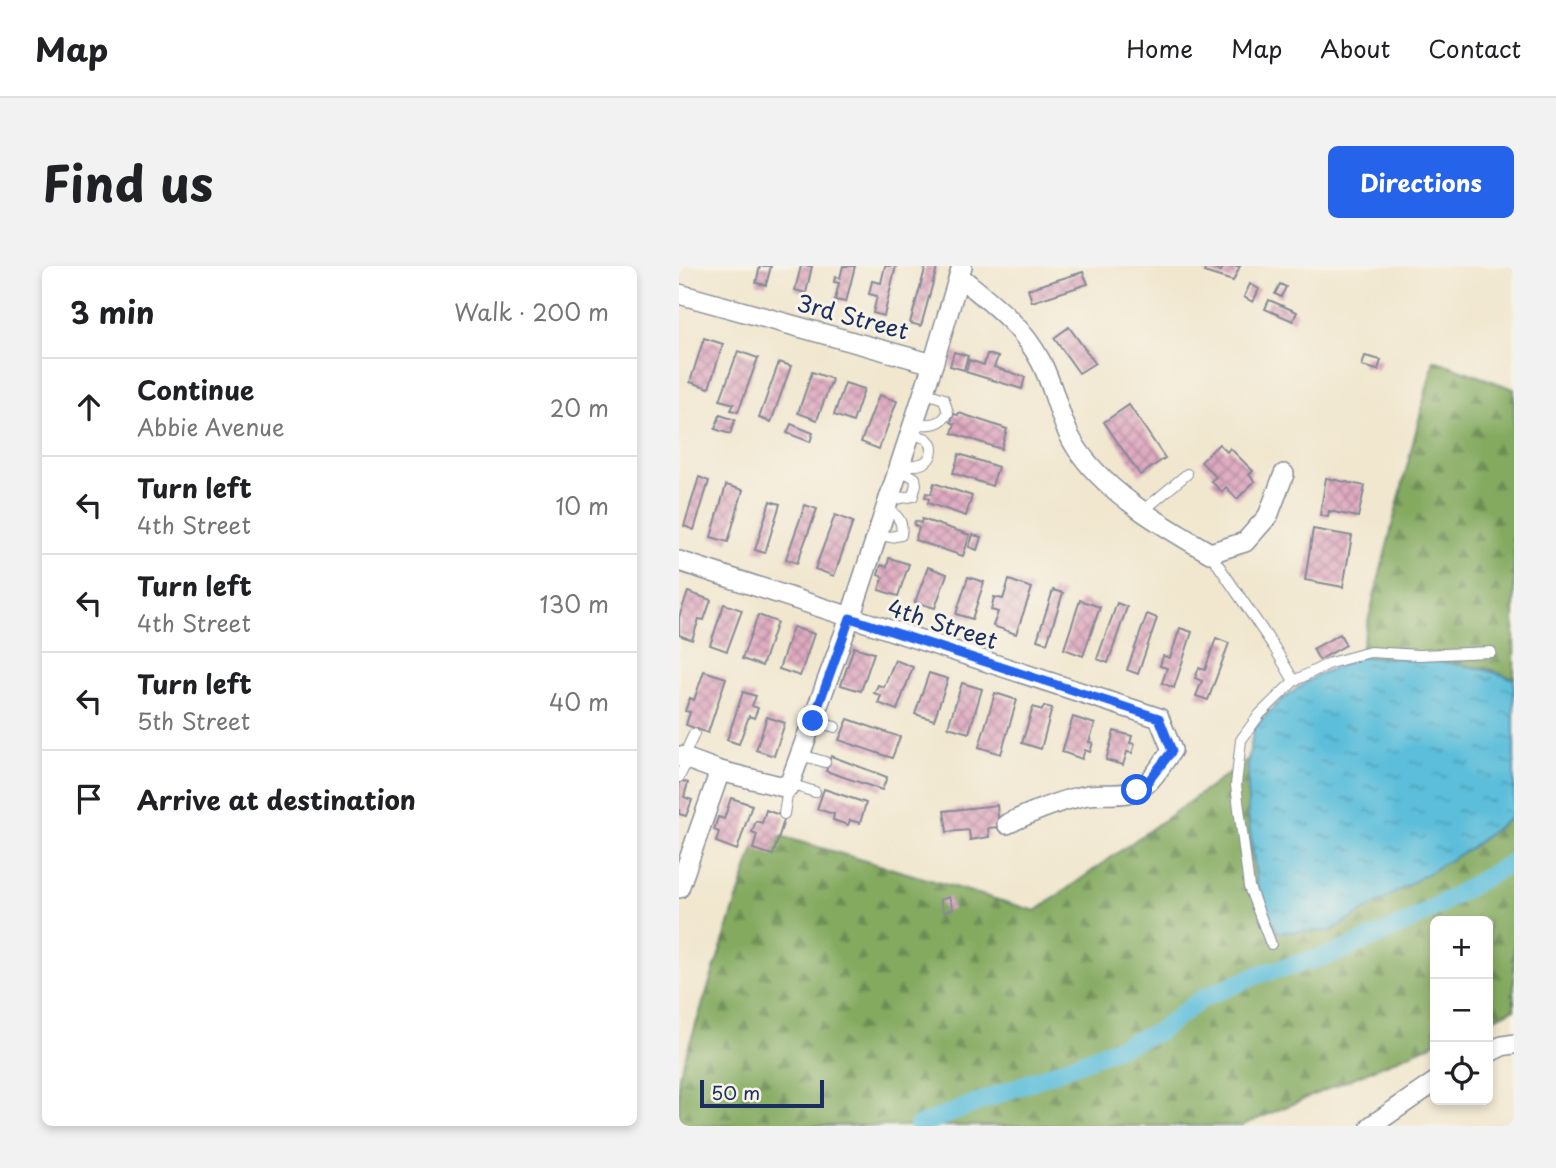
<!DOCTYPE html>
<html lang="en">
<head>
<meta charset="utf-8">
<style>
  body { margin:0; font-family:"Playpen Sans",sans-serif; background:#f2f2f2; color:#202124 }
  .controls { position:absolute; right:21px; bottom:21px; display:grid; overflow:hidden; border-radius:10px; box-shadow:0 4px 10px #0003 }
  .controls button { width:63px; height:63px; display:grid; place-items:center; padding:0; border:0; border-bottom:2px solid #e0e0e0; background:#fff; color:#202124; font:35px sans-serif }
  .scale { position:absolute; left:21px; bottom:18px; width:124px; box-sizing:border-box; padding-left:7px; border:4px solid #1b2f5e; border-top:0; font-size:19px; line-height:24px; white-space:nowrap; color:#1b2f5e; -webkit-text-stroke:5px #f7f3e8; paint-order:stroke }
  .stop { position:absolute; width:21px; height:21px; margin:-16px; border:5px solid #2563eb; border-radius:50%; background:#fff }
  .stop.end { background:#2563eb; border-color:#fff; box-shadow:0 2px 7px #0008 }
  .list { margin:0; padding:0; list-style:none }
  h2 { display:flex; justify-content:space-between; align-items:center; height:91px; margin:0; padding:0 28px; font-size:30px }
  h2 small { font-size:23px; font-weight:400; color:#757577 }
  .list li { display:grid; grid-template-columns:46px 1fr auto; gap:21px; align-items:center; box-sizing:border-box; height:98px; padding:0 28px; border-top:2px solid #e0e0e0 }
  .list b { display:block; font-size:26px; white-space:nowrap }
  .list p { margin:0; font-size:23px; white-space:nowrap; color:#757577 }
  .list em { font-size:23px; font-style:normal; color:#757577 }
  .icon { flex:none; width:38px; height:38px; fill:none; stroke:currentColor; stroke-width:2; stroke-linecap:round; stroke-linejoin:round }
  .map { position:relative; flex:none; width:835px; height:860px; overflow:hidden; border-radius:10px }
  header { display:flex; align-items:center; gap:42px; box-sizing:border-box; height:98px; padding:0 35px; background:#fff; border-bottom:2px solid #e0e0e0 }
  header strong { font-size:33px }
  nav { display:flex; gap:38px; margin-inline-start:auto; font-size:24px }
  .intro { display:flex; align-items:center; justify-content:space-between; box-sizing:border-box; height:168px; padding:0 42px }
  h1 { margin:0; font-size:49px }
  .button { padding:18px 32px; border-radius:10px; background:#2563eb; color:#fff; font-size:24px; font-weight:700 }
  main { display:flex; gap:42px; padding:0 42px }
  aside { flex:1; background:#fff; border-radius:10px; box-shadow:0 4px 10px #0003 }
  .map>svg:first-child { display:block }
  .forest { fill:url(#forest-firs); stroke:#506c5f; stroke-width:2 }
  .water { fill:url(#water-ripples); stroke:#3c769c; stroke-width:2 }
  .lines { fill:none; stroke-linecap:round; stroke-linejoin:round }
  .canal { stroke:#5cbeda; stroke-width:18 }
  .building { fill:url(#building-cross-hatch) }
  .service-casing { stroke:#868b96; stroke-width:12 }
  .minor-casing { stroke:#868b96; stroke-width:22 }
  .service { stroke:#fff; stroke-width:10 }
  .minor { stroke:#fff; stroke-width:19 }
  .route { stroke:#2563eb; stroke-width:9 }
  .labels { text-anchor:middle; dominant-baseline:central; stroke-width:6; stroke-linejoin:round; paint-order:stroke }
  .street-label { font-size:23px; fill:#1b2f5e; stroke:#f7f3e8 }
</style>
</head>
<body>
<header>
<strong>Map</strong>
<nav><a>Home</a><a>Map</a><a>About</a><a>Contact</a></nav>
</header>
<div class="intro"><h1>Find us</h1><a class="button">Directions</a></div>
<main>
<aside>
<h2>3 min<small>Walk · 200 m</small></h2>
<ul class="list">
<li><svg class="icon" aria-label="ahead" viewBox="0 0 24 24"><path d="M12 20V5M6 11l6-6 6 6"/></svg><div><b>Continue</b><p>Abbie Avenue</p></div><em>20 m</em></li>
<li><svg class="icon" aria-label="left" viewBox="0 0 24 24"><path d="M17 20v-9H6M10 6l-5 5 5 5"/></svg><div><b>Turn left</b><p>4th Street</p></div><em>10 m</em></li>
<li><svg class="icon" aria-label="left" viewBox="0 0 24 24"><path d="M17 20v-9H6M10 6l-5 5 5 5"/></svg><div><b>Turn left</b><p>4th Street</p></div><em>130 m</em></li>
<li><svg class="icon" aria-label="left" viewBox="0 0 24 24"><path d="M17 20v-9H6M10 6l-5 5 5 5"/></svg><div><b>Turn left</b><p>5th Street</p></div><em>40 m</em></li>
<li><svg class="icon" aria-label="arrive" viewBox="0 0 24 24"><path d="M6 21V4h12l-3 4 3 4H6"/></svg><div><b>Arrive at destination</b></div></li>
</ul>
</aside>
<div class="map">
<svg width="835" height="860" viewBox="0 0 835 860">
  <defs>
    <pattern id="forest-firs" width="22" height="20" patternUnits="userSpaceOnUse" patternTransform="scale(1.75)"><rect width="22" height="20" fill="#84aa60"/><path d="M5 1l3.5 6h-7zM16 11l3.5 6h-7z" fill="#6b8b52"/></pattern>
    <pattern id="water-ripples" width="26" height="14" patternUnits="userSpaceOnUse" patternTransform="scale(1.75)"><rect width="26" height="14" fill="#5cbeda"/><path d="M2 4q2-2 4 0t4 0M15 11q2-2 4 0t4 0" fill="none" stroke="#4b9bb4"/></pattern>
    <pattern id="building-cross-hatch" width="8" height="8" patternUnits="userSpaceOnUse" patternTransform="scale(1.75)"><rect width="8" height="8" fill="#dfaac0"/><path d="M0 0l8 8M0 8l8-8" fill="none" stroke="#b48b9f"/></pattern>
  </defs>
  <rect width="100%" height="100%" fill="#f7f3e8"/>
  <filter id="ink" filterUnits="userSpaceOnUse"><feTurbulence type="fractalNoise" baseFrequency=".0143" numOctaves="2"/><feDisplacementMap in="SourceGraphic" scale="14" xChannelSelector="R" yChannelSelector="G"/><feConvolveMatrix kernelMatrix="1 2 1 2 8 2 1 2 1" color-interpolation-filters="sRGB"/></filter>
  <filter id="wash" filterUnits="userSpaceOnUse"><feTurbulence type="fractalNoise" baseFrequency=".00686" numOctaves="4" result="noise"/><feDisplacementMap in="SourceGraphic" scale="28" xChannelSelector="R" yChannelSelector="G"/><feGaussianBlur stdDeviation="1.57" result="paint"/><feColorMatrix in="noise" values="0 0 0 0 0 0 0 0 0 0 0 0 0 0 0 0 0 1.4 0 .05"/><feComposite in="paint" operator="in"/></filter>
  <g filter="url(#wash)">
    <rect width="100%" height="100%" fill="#f1e7cf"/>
    <g class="forest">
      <path d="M755 94 835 123V413L806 402 680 391Z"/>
      <path d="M569 494V549L578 619 791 582 835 549V743L809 755V655H756V777L562 860H0V810L81 564 357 645Z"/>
    </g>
    <path class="water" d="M680 391C732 392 786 394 835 413V549L791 582 652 665 598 666 578 619 569 549V494L575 461 602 434 638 409Z"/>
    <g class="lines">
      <path class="canal" d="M239 860 479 766 524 732 581 708 655 688 732 655 835 595"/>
    </g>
    <g id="blocks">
      <g class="building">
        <path d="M81 0H92L87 19 77 17Z"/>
        <path d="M122 0H133L127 27 116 24Z"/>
        <path d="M164 0H176L167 36 156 34 160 17 155 16 156 11 161 12Z"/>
        <path d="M206 0H217L205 50 194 47 198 30 190 28 193 15 202 17Z"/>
        <path d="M247 0 258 2 242 60 231 57Z"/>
        <path d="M527 0 542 5 545 0H561L554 15 525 6Z"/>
        <path d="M404 6 409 18 353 36 349 23Z"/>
        <path d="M571 18 580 23 574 36 565 31Z"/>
        <path d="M601 18 607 21 602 31 596 28Z"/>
        <path d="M590 34 618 46 614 55 586 43Z"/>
        <path d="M390 61 416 97 400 107 375 72Z"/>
        <path d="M25 72 44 78 30 122 11 116Z"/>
        <path d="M59 85 79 92 59 146 52 144 55 138 41 134Z"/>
        <path d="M275 86 289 90 285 104 271 100Z"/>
        <path d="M308 88 319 91 315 101 346 111 343 123 287 106 290 94 305 99Z"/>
        <path d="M686 90 702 94 699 104 683 100Z"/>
        <path d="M100 96 112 100 92 156 80 152Z"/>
        <path d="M133 106 153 113 138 154 119 147Z"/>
        <path d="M166 117 185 123 174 156 155 149Z"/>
        <path d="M200 129 218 135 200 183 182 176Z"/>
        <path d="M450 139 486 192 461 209 425 156Z"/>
        <path d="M280 147 328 163 322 183 273 167 276 158 272 156 275 148 279 149Z"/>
        <path d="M41 149 56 154 51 168 36 163Z"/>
        <path d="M112 158 134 167 131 176 108 167Z"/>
        <path d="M540 178 548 186 551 182 574 205 570 209 576 215 558 233 547 221 543 226 532 215 537 211 522 196Z"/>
        <path d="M280 188 319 201 313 220 274 207Z"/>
        <path d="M20 211 30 215 15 264 5 260Z"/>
        <path d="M647 212 686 220 679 251 650 245 649 251 641 249Z"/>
        <path d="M255 217 293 230 287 250 249 237 250 233 246 231 247 227 252 228Z"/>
        <path d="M47 219 64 224 49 276 32 271Z"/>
        <path d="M91 235 101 238 86 287 76 284Z"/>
        <path d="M126 239 138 243 118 297 107 293Z"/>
        <path d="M156 249 174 256 155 310 136 303Z"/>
        <path d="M243 253 291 269 284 290 236 274 240 262 235 259 236 255 242 257Z"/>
        <path d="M634 263 673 270 664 321 626 314Z"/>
        <path d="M294 269 302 271 298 284 290 281Z"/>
        <path d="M210 292 230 298 219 330 200 324 204 311 199 309 202 299 208 301Z"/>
        <path d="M249 301 268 308 256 342 236 336Z"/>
        <path d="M289 311 305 316 293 353 277 348Z"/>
        <path d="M330 314 353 322 337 368 314 360 319 346 312 344 315 331 324 333Z"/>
        <path d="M374 324 384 327 368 377 358 374Z"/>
        <path d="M9 326 32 334 25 354 20 353 13 374 0 369V351Z"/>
        <path d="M401 334 421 341 404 390 385 383Z"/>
        <path d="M438 337 448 341 429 397 418 393Z"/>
        <path d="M45 338 63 344 48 385 31 379Z"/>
        <path d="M468 348 478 352 459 408 448 404Z"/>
        <path d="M79 349 98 356 83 400 63 393Z"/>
        <path d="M114 361 135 368 121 410 100 403Z"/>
        <path d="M501 362 513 366 495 422 483 417 488 402 481 400 484 390 491 392Z"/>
        <path d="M661 368 667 379 640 394 634 383Z"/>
        <path d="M537 372 550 377 529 434 517 430 523 415 516 412 520 402 526 404Z"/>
        <path d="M175 381 195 387 182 425 162 419Z"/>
        <path d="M216 394 234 401 218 444 199 437 202 430 195 427 199 419 205 421Z"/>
        <path d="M25 405 47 412 29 467 7 459 11 446 6 445 11 432 15 434Z"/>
        <path d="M250 407 269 413 255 454 236 448Z"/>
        <path d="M283 417 303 423 290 467 269 461Z"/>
        <path d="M64 426 77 430 73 440 79 442 75 452 70 450 60 478 48 474Z"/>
        <path d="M316 427 338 434 322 488 300 481Z"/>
        <path d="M365 440 373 442 362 483 343 477 354 441 363 444Z"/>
        <path d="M88 451 106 457 95 490 77 484Z"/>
        <path d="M394 451 416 458 410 476 414 477 411 486 406 484 403 493 383 486Z"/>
        <path d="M169 453 221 471 213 492 160 474Z"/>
        <path d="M435 465 453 470 451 477 456 478 453 487 448 486 444 499 427 494Z"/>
        <path d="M152 490 208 511 203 524 147 505Z"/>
        <path d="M0 514 9 517 5 531 13 534 7 550 0 548Z"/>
        <path d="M145 523 187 537 181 557 171 554 169 559 154 554 155 548 138 543Z"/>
        <path d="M52 532 73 539 58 584 37 576 40 566 35 564 39 551 45 553Z"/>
        <path d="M318 539 320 561 309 562 310 571 291 574 290 564 268 566 265 545Z"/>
        <path d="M87 544 106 551 94 589 74 583 78 568 73 566 77 555 83 557Z"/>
        <path d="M270 631 274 643 265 646 261 634Z"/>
      </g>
    </g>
  </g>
  <g filter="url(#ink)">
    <use href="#blocks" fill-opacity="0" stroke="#868b96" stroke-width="2"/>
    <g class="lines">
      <defs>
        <g id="service">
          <path d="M235 158C248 158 261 161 269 147L265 133 245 126"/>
          <path d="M221 199C234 200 252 201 253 183 253 180 251 176 248 173 244 171 236 169 232 168"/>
          <path d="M210 234 234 230 237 218 236 212 220 203"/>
          <path d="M464 245 508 208"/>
          <path d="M199 268 211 271 222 269C225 255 218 249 207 242"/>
          <path d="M531 287 595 381 615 415"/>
          <path d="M134 455 156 461"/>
          <path d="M122 489 146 496"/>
          <path d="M4 492 15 468"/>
          <path d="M0 511 9 493"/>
          <path d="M111 518 136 526"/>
          <path d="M105 548 109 522"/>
          <path d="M592 678 570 621 557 519 562 474 581 448 615 415 651 397 691 386 740 389 812 386"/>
        </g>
        <g id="minor">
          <path d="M280 10C310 35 342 58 361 94 377 123 380 159 401 187 432 230 486 261 531 287L566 276 589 250 605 208"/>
          <path d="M0 28 254 98"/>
          <path d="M0 295 480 452 493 484C485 495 477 510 466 519 449 533 429 526 409 529 381 534 353 546 328 558"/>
          <path d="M0 490 41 505 109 522 171 352 254 98 283 0"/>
          <path d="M0 622 41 505"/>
          <path d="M809 787 823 780 835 778"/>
          <path d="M692 860 756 816"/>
        </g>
      </defs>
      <use href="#service" class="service-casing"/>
      <use href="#minor" class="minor-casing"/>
      <use href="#service" class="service"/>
      <use href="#minor" class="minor"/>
    </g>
  </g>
  <g class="lines" filter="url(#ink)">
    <path class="route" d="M134 455 171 352 480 452 493 485 467 518 458 524"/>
  </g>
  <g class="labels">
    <g class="street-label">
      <text transform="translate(174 50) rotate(15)">3rd Street</text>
      <text transform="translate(264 357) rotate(18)">4th Street</text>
    </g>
  </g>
</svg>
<div class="controls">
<button>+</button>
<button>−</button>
<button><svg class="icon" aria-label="locate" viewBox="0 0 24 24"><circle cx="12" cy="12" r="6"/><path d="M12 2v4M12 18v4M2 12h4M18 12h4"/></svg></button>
</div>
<div class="scale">50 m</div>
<div class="stop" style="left:458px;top:524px"></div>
<div class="stop end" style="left:134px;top:455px"></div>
</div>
</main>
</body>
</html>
